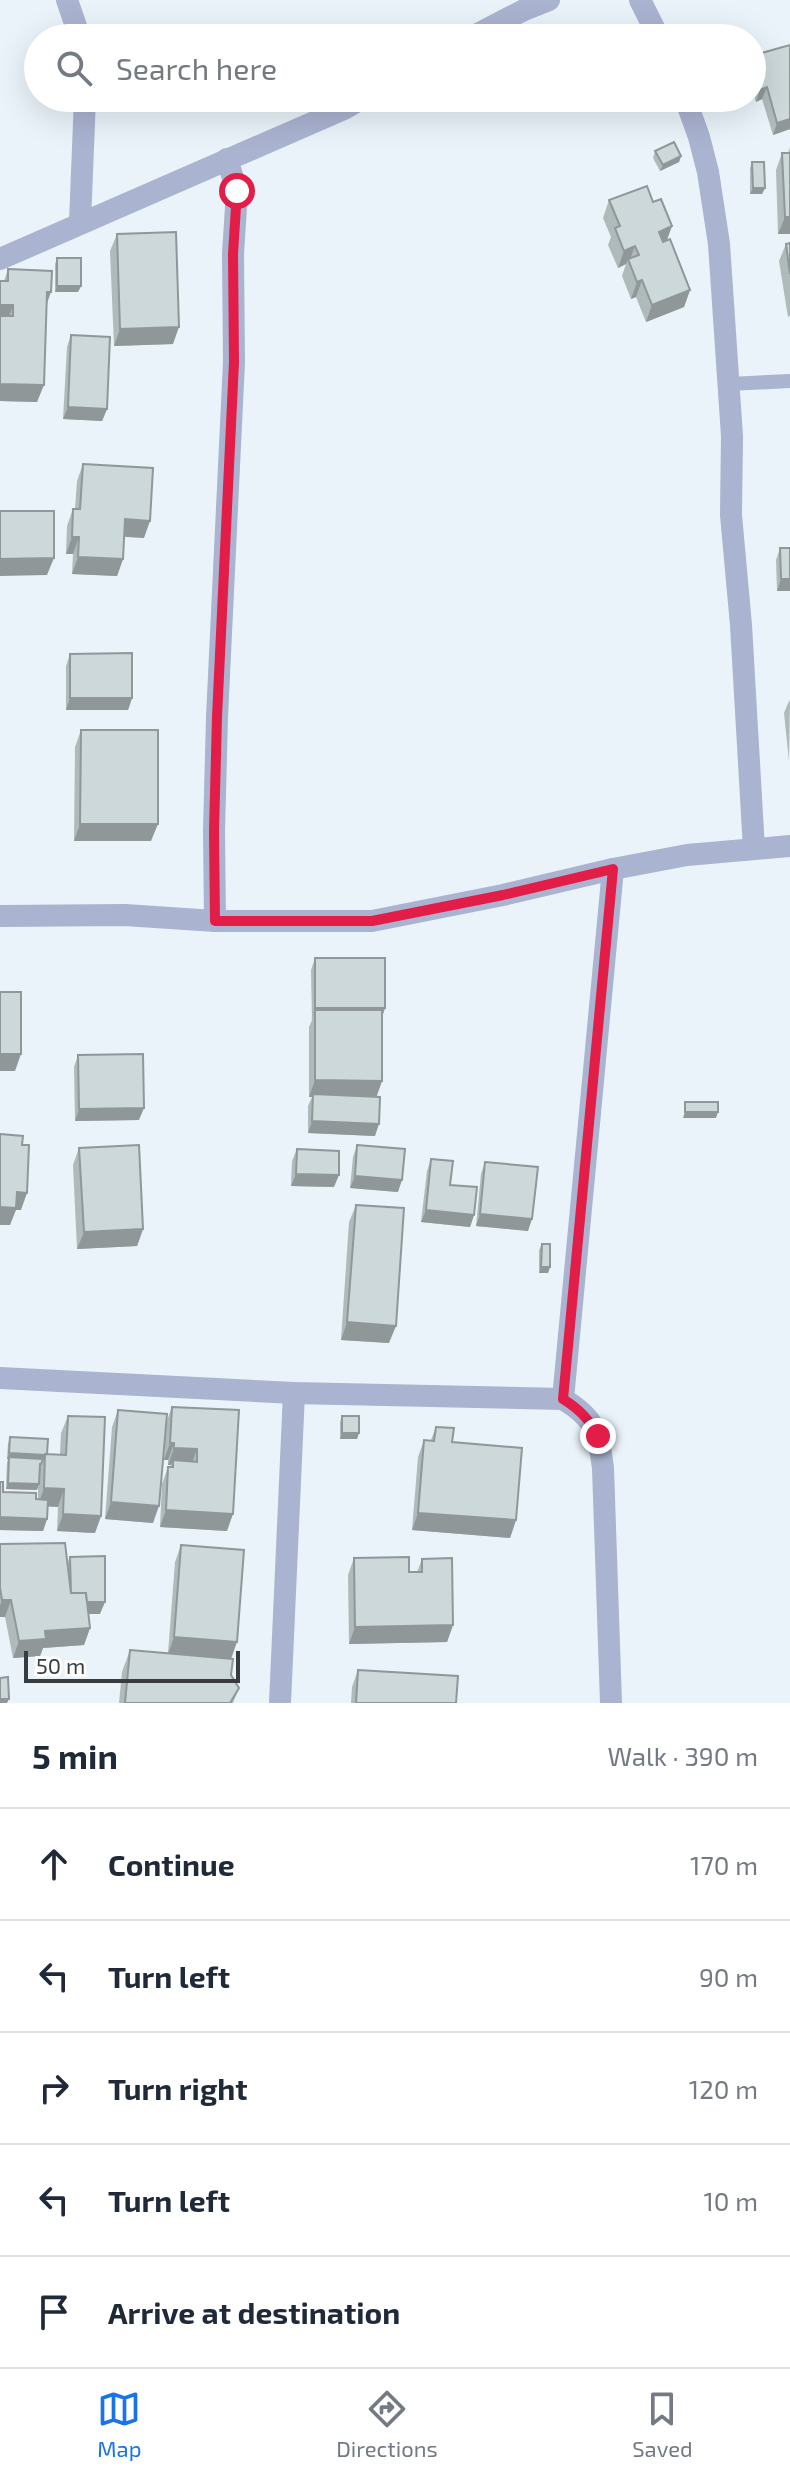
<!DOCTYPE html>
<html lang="en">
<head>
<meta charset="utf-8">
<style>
  body { margin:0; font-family:"Exo 2",sans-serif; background:#f2f2f3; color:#1f2937 }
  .scale { position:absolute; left:24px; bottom:20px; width:216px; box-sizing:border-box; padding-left:8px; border:4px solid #383c3f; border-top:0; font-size:22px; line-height:28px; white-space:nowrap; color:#383c3f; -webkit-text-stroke:6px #fefefe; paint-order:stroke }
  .stop { position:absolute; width:24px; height:24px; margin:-18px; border:6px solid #e11d48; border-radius:50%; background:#fff }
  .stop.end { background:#e11d48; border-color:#fff; box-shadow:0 2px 8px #0008 }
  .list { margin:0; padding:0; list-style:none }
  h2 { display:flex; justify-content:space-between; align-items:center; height:104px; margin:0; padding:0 32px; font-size:34px }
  h2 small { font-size:26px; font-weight:400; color:#747a83 }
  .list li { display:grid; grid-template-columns:52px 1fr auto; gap:24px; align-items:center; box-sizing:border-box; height:112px; padding:0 32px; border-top:2px solid #e0e1e3 }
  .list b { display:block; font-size:30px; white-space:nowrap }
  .list em { font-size:26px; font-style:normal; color:#747a83 }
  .icon { flex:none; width:44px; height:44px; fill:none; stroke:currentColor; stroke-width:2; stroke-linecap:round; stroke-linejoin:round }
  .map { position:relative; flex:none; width:790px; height:1703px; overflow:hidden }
  .search { position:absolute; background:#fff; box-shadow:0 8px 32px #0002; left:24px; right:24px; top:24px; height:88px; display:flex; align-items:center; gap:20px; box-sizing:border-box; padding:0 28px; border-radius:44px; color:#747a83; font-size:30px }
  .sheet { height:664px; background:#fff }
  nav { display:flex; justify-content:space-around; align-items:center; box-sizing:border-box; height:112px; border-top:2px solid #e0e1e3; background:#fff; font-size:22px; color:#747a83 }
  nav a { display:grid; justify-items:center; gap:4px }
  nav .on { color:#1a73e8 }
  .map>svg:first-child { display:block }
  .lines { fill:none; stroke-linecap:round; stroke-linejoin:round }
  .service { stroke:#aab3d0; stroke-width:14 }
  .minor { stroke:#aab3d0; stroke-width:22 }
  .wall { fill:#afbabb }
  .shaded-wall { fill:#8f9799 }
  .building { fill:#ccd8da; stroke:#8f9799; stroke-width:2 }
  .route { stroke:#e11d48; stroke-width:10 }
</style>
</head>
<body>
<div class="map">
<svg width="790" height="1703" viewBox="0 0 790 1703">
  <rect width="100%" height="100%" fill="#e9f3f9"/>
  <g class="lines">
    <path class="service" d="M729 384 790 381"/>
    <g class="minor">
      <path d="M67 0 80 38"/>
      <path d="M640 0 659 38"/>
      <path d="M470 38 524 10 549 0"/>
      <path d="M685 98 699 137 708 172 719 244 732 436 731 515 741 625 754 849"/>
      <path d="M80 222 85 98"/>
      <path d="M0 259 344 109 363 98"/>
      <path d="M0 916 125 915 215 921H372L503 895 613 869 687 855 790 846"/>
      <path d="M215 921 214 831 217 717 234 362 233 254 237 191 227 159"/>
      <path d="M0 1378 294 1393 563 1399"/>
      <path d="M280 1703 294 1393"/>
      <path d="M611 1703 603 1468C598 1432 596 1419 563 1399L613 869"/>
    </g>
  </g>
  <g class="wall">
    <path d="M758 54 790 129 773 135 762 99 756 102 752 90V77L755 71 753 66Z"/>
    <path d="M790 147V234H778L776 170 782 153H788Z"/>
    <path d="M655 151 681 156 679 162 660 171 653 158Z"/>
    <path d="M752 162 765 188 762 194H750V168Z"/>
    <path d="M609 200 667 241 690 290 684 307 646 322 636 297 631 299 622 276 626 264 618 268 608 245 611 237 603 218Z"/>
    <path d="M117 234 173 344 114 346 110 251Z"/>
    <path d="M790 243V316L788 317 779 261 786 244Z"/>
    <path d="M57 258 81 286 78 292H55V264Z"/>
    <path d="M8 269 46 306 37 402 0 401 4 281Z"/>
    <path d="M71 335 107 409 102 421 63 419 67 347Z"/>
    <path d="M83 464 144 538 124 537 123 559 117 576 72 574 73 554H66L67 526 73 509H75L77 481Z"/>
    <path d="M780 548H790V591H777L776 560Z"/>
    <path d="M70 654 132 698 128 710H66V666Z"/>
    <path d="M789 701H790L789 761 784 713Z"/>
    <path d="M81 730 151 841H74L75 747Z"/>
    <path d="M315 958 385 1008 382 1017V1081L376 1097 375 1136 308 1133V1106L312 1097H309V1027L312 1020 311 970Z"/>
    <path d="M78 1055 139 1120 75 1121 74 1067Z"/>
    <path d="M357 1145 398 1192 350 1188 353 1157Z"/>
    <path d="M79 1148 143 1229 137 1246 77 1249 73 1165Z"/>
    <path d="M297 1149 334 1187 291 1186 292 1161Z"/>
    <path d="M431 1159 474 1215 470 1227 421 1222 427 1171Z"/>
    <path d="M485 1162 528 1231 476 1226 481 1174Z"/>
    <path d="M356 1205 389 1343 341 1340 349 1222Z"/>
    <path d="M542 1244 550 1267 548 1273H539V1250Z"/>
    <path d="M172 1407 239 1410 227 1531 160 1527 162 1484 168 1467H170L171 1465H168V1460H164L165 1432 153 1523 105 1519 112 1427 118 1410 166 1423Z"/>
    <path d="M68 1416 101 1516 95 1533 57 1531 58 1507 48 1506 47 1519 43 1531 0 1530V1482L3 1492 38 1499V1485L37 1490 6 1489 7 1463 8 1459H7L8 1444 10 1437 47 1454H60L61 1433Z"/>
    <path d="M342 1416 357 1439H340V1422Z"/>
    <path d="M436 1427 452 1442 516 1520 510 1538 412 1530 418 1457 424 1440H431Z"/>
    <path d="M0 1544 67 1564 70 1557 100 1614H88L90 1628 84 1645 43 1648 40 1656 13 1658 5 1617H0Z"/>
    <path d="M181 1545 231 1659V1675L239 1688 233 1703H119L122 1672 130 1650 168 1653 175 1562Z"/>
    <path d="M354 1558 409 1572H417L422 1559 453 1625 447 1642 349 1644 348 1575Z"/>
    <path d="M358 1670 456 1703H351L352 1687Z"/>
  </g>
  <g class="shaded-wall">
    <path d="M767 87 762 99 756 102 760 90Z"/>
    <path d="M790 119V129L773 135 777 123Z"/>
    <path d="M681 156 679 162 660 171 663 165Z"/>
    <path d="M753 188H765L762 194H750Z"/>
    <path d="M785 217H790V234H778Z"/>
    <path d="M672 226 666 243 652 249 659 232Z"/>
    <path d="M635 246 629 262 628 259 626 264 618 268 624 251Z"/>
    <path d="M642 280 636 297 631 299 637 282Z"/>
    <path d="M57 286H81L78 292H55Z"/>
    <path d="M690 290 684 307 646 322 652 305Z"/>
    <path d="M47 292H51L45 309Z"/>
    <path d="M0 305H13L7 323 0 322Z"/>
    <path d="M179 327 173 344 114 346 120 329Z"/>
    <path d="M0 384 44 385 37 402 0 401Z"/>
    <path d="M68 407 107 409 102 421 63 419Z"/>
    <path d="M125 519 150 521 144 538 119 536Z"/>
    <path d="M72 537H79L73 554H66Z"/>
    <path d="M78 557 123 559 117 576 72 574Z"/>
    <path d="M54 558 47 575 0 576V559Z"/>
    <path d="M781 579H790V591H777Z"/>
    <path d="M70 698H132L128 710H66Z"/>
    <path d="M80 824H158L151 841H74Z"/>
    <path d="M315 1008H385L381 1020 315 1010 311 1020Z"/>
    <path d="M0 1054H21L15 1071H0Z"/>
    <path d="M315 1080 382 1081 376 1098 313 1094 312 1097H309Z"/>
    <path d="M144 1108 139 1120 75 1121 79 1109Z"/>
    <path d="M685 1112H718L716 1118H683Z"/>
    <path d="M312 1121 379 1124 375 1136 308 1133Z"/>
    <path d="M296 1174 339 1175 334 1187 291 1186Z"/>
    <path d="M355 1176 402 1180 398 1192 350 1188Z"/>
    <path d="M17 1192 27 1193 21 1210H16L10 1225H0V1207Z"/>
    <path d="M426 1210 474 1215 470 1227 421 1222Z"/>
    <path d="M480 1214 532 1219 528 1231 476 1226Z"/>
    <path d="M143 1229 137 1246 77 1249 84 1232Z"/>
    <path d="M541 1267H550L548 1273H539Z"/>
    <path d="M347 1322 396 1326 389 1343 341 1340Z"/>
    <path d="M342 1433H359L357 1439H340Z"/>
    <path d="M170 1443H174L168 1460H164Z"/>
    <path d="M174 1448 197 1449 191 1466 173 1460 171 1465H168Z"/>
    <path d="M9 1453 45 1455 42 1461 7 1459Z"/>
    <path d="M8 1483 39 1484 37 1490 6 1489Z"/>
    <path d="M44 1488 64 1489 58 1507 38 1506Z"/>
    <path d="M111 1502 159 1506 153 1523 105 1519Z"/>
    <path d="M166 1510 233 1514 227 1531 160 1527Z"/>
    <path d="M418 1513 516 1520 510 1538 412 1530Z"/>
    <path d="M63 1514 101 1516 95 1533 57 1531Z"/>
    <path d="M0 1517 47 1519 43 1531 0 1530Z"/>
    <path d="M2 1600H11L5 1617H0V1606Z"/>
    <path d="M87 1602H105L100 1614H83Z"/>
    <path d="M453 1625 447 1642 349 1644 355 1627Z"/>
    <path d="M90 1628 84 1645 43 1648 40 1656 13 1658 19 1641 45 1631Z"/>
    <path d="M174 1637 237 1642 231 1659 168 1654Z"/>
    <path d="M0 1699H9L7 1703H0Z"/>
  </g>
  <g class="building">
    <path d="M790 45V119L777 123 767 87 760 90 754 71 762 68 758 54Z"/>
    <path d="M674 142 681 156 663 165 655 151Z"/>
    <path d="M782 153H790V217H785Z"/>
    <path d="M752 162H764L765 188H753Z"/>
    <path d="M647 186 653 202 661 199 672 226 659 232 663 242 670 239 690 290 652 305 642 280 637 282 628 259 639 255 635 246 624 251 615 228 620 226 609 200Z"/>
    <path d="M176 232 179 327 120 329 117 234Z"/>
    <path d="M790 243V274L786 244Z"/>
    <rect x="57" y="258" width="24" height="28"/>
    <path d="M8 269 52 271 51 292H47L44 385 0 384V316H13V305H0V281H8Z"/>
    <path d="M71 335 110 337 107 409 68 407Z"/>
    <path d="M83 464 153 468 150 521 125 519 123 559 78 557 79 537H72L73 509H80Z"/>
    <path d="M0 511H54V558L0 559Z"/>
    <path d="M780 548H790V579H781Z"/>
    <path d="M132 653V698H70V654Z"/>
    <path d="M81 730H158V824H80Z"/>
    <rect x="315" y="958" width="70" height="50"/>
    <rect x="0" y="992" width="21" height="62"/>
    <path d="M315 1010H382V1081L315 1080Z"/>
    <path d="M143 1054 144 1108 79 1109 78 1055Z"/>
    <path d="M313 1094 380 1097 379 1124 312 1121Z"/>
    <rect x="685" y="1102" width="33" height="10"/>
    <path d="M0 1134 23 1136 22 1145H29L27 1193 17 1192 16 1208 0 1207Z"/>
    <path d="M139 1145 143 1229 84 1232 79 1148Z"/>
    <path d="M357 1145 405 1149 402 1180 355 1176Z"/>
    <path d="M297 1149 339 1151V1175L296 1174Z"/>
    <path d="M431 1159 453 1161 450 1185 477 1187 474 1215 426 1210Z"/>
    <path d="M485 1162 538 1167 532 1219 480 1214Z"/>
    <path d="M356 1205 404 1208 396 1326 347 1322Z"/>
    <path d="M542 1244H550V1267H541Z"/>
    <path d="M172 1407 239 1410 233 1514 166 1510 168 1467H173V1460L197 1462V1449L174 1448V1443H170Z"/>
    <path d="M118 1410 167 1414 159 1506 111 1502Z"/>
    <path d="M68 1416 105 1417 101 1516 63 1514 64 1489 44 1488 45 1454 66 1455Z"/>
    <rect x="342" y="1416" width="17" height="17"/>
    <path d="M436 1427 454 1428 452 1442 522 1448 516 1520 418 1513 424 1440 434 1441Z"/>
    <path d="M10 1437 48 1439 47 1454H45V1455L9 1453Z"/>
    <path d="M9 1457 43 1459 41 1464H40L39 1484 8 1483Z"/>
    <path d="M0 1482H3V1492L36 1493V1499L48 1500 47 1519 0 1517Z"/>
    <path d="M65 1543 71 1593H86L90 1628 45 1631 46 1639 19 1641 11 1600H2L0 1588V1544Z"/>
    <path d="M181 1545 244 1550 237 1642 174 1637Z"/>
    <path d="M105 1556V1602H87L86 1593H71L70 1557Z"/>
    <path d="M409 1557V1572H422V1559L452 1558 453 1625 355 1627 354 1558Z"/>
    <path d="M130 1650 233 1659 231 1675 239 1688 230 1703H125Z"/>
    <path d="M358 1670 458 1676 456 1703H356Z"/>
    <path d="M8 1677 9 1699H0V1678Z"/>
  </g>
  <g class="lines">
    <path class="route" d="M237 191 233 254 234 362 217 717 214 831 215 921H372L503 895 613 869 563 1399C579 1409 589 1419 598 1436"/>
  </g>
</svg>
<div class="scale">50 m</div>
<div class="stop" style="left:237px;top:191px"></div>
<div class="stop end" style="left:598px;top:1436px"></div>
<div class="search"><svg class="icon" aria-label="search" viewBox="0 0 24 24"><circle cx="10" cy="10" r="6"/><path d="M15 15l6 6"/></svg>Search here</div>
</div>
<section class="sheet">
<h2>5 min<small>Walk · 390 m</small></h2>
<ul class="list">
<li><svg class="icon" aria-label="ahead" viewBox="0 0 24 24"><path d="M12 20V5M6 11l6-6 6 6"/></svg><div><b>Continue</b></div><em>170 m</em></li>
<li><svg class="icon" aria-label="left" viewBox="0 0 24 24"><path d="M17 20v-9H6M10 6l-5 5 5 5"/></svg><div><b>Turn left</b></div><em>90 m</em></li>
<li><svg class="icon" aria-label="right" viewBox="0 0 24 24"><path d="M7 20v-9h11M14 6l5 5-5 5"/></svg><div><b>Turn right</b></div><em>120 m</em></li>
<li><svg class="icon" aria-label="left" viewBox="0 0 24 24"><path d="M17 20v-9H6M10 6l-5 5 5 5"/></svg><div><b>Turn left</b></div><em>10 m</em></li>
<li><svg class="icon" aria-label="arrive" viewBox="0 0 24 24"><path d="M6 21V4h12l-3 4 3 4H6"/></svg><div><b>Arrive at destination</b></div></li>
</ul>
</section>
<nav>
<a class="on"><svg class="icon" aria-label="map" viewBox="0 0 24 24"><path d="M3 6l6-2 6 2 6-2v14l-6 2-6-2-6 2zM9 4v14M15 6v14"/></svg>Map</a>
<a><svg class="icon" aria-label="directions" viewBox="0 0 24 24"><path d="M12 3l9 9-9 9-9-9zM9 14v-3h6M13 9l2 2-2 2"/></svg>Directions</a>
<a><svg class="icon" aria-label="saved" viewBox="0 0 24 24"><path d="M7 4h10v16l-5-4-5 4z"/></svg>Saved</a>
</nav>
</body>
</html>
